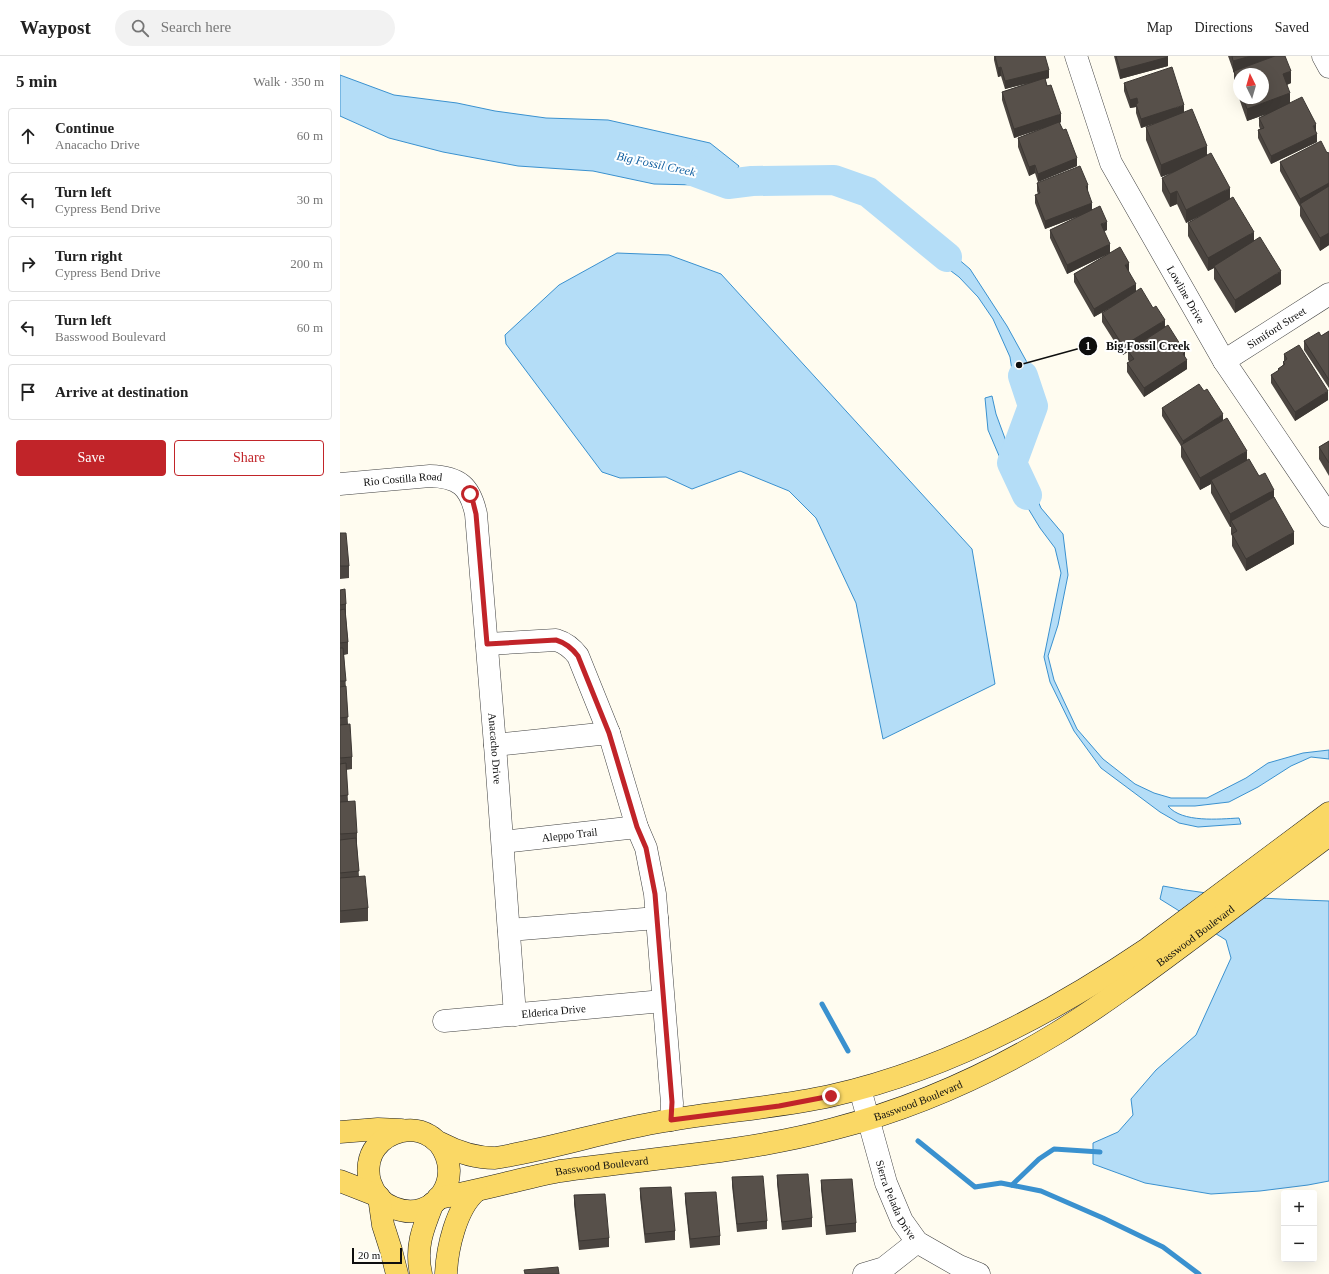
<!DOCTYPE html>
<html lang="en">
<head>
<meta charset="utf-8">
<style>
  body { margin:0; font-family:Georgia,serif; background:#f2f2f2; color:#222 }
  .controls { position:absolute; right:12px; bottom:12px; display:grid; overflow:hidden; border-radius:4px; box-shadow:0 4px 16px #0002 }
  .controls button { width:36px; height:36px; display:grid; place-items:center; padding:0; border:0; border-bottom:1px solid #e0e0e0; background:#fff; color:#222; font:20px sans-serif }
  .compass { position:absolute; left:893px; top:12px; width:36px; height:36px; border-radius:50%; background:#fff; box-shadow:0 4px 16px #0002; rotate:355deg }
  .scale { position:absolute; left:12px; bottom:10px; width:50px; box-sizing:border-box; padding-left:4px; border:2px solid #0e0e0e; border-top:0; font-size:11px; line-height:14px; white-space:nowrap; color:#0e0e0e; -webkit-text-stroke:3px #fff; paint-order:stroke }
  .stop { position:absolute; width:12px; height:12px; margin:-9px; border:3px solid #c12429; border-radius:50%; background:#fff }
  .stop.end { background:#c12429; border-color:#fff; box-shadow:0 1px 4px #0008 }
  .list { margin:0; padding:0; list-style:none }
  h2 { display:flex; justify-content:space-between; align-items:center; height:52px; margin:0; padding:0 16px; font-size:17px }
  h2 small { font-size:13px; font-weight:400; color:#767676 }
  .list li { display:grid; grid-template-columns:26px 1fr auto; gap:12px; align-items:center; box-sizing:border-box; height:56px; margin:0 8px 8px; padding:0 8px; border:1px solid #e0e0e0; border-radius:4px }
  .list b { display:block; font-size:15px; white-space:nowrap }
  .list p { margin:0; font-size:13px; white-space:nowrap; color:#767676 }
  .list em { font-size:13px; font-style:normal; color:#767676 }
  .actions { display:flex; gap:8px; padding:12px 16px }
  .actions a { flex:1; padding:9px 0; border:1px solid #c12429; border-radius:4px; text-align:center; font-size:14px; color:#c12429 }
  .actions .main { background:#c12429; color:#fff }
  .icon { flex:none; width:22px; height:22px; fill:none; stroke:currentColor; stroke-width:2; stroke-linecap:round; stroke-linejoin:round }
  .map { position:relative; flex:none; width:989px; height:1218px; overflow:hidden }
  header { display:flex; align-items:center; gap:24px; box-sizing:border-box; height:56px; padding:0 20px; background:#fff; border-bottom:1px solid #e0e0e0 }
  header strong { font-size:19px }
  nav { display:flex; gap:22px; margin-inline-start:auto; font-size:14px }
  .search { width:280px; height:36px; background:#f2f2f2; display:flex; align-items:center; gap:10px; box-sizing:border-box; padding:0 14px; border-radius:22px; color:#767676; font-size:15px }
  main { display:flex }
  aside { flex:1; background:#fff }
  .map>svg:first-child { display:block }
  .water { fill:#b4ddf7; stroke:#3a91cf }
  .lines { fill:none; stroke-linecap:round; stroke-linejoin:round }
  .stream { stroke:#3a91cf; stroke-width:5 }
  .river { stroke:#b4ddf7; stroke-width:30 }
  .minor-casing { stroke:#414141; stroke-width:23 }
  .major-casing { stroke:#1f1f1f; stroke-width:23 }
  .minor { stroke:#fff; stroke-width:22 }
  .major { stroke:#fad865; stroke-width:22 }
  .wall { fill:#4b4540; fill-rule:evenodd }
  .shaded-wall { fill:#3d3834 }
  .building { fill:#57504a; stroke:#3d3834 }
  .route { stroke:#c12429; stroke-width:5 }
  .labels { text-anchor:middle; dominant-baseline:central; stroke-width:4; stroke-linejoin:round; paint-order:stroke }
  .street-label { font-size:11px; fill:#0e0e0e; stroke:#fff }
  .water-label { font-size:12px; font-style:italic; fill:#1562a2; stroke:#fff }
  .leader { fill:none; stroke:#0e0e0e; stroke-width:1.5 }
  .callout-dot { fill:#0e0e0e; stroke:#fff; stroke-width:1.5 }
  .mark-label { font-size:12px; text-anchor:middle; font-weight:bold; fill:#fff }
  .callout-label { font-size:12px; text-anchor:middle; font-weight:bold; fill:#0e0e0e; stroke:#fff; stroke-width:4; stroke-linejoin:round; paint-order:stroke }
</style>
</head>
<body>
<header>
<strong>Waypost</strong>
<div class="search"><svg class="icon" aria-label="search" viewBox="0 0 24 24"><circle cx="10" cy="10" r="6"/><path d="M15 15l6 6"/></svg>Search here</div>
<nav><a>Map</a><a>Directions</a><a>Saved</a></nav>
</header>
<main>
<aside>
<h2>5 min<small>Walk · 350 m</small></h2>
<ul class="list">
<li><svg class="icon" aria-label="ahead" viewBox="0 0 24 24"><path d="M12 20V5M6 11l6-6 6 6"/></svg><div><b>Continue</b><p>Anacacho Drive</p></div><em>60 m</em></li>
<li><svg class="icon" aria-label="left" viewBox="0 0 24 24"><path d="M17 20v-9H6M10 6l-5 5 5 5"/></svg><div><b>Turn left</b><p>Cypress Bend Drive</p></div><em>30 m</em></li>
<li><svg class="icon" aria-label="right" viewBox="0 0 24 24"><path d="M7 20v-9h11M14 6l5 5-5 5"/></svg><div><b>Turn right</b><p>Cypress Bend Drive</p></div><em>200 m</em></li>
<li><svg class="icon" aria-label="left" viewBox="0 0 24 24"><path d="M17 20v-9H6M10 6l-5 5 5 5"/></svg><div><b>Turn left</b><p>Basswood Boulevard</p></div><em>60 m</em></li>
<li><svg class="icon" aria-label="arrive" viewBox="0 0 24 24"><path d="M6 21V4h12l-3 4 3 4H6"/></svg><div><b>Arrive at destination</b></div></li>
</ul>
<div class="actions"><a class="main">Save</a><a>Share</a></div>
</aside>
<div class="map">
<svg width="989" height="1218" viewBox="0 0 989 1218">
  <rect width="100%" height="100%" fill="#fffcf0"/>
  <g class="water">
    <path d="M0 19 54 39 117 47 155 55 206 62 268 64 370 87 399 110 394 119 357 129 314 128 253 115 178 110 103 96 49 82 0 60Z"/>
    <path d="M583 173 630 213 667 270 689 310 701 351 695 366 675 335 670 301 653 263 638 241 619 221 599 206 584 192 574 175Z"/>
    <path d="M277 197 329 199 381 218 632 493 655 628 543 683 516 547 476 462 449 435 400 415 352 433 326 421 280 422 262 416 166 288 165 279 219 229Z"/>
    <path d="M652 340 656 358 670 396 689 425 701 452 723 478 728 519 718 569 708 600 714 624 737 673 763 703 795 728 814 737 831 742H867L906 722 928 707 963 697 989 694V703L971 701 951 710 918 731 889 746 855 750H828C842 767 879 763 899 762L901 768 858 771 839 767 820 756 761 712 734 675 710 626 704 601 721 517 715 492 700 472 666 416 648 374 645 342Z"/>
    <path d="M823 830C878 841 933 843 989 845V1125L968 1129 920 1135 871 1138 805 1127 753 1108V1087L778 1076 793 1059 791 1043 816 1014 856 979 891 902 886 884 820 843Z"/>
  </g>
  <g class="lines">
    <g class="stream">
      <path d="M482 948 508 995"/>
      <path d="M578 1085 635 1131 661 1127 701 1135 763 1162 823 1191 859 1218"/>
      <path d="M672 1129 699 1103 714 1093 760 1096"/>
    </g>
    <g class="river">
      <path d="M338 111 347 113 388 128 412 125 494 124 528 136 607 201"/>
      <path d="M683 320 693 350 672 407 687 439"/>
    </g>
    <defs>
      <g id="minor">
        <path id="s1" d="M736 0 771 107 884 305 989 460"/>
        <path d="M983 0 989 11"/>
        <path id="s2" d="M884 305 989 238"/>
        <path id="s3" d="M0 428 90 420C119 421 130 430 136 458L155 689 175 959"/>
        <path d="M147 588 216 584C226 587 232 592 238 600L269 677 297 771 306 792 315 838 332 1047 331 1064"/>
        <path d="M155 689 269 677"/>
        <path id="s4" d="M163 786 297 771"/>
        <path d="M169 874 317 862"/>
        <path id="s5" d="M104 965 323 945"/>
        <path id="s6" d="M520 1033 546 1127 562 1165 577 1186 619 1210 639 1218"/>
        <path d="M524 1218 544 1212 577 1186"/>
      </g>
      <g id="major">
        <path d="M0 1076 38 1073 61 1074"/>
        <path d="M99 1087C126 1122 94 1168 54 1152 42 1148 34 1138 30 1126 27 1115 28 1101 36 1091 49 1075 72 1069 90 1080 94 1082 96 1086 100 1087 117 1096 136 1102 155 1102 212 1093 268 1074 325 1065 380 1055 435 1052 490 1040 603 1015 711 958 807 893L989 757"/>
        <path d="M0 1125 36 1139"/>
        <path d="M39 1141 43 1169 51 1194 57 1218"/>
        <path id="s7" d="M98 1142C139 1135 179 1123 220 1115 311 1102 404 1097 493 1073 571 1053 648 1019 717 977 764 948 808 915 851 883 897 848 943 814 989 779"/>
        <path d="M81 1218C75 1191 83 1172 93 1147"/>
        <path d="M106 1218C107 1193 116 1152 136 1135"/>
      </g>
    </defs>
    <use href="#minor" class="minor-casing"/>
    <use href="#major" class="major-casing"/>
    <use href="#minor" class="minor"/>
    <use href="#major" class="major"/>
  </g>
  <g class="wall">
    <path d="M654 0H705L709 22 705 23 721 66 720 67 737 110 698 126 695 117 689 120 678 91V82L704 72 674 82 662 44V36L688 27 665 33 661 20 658 21 654 4Z"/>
    <path d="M774 0H827L828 10 780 23Z"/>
    <path d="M888 0H945L951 27 947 29 950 47 976 75 977 86 931 108 918 82V74L920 73 919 70V62L926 58 907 65 894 28V17ZM899 18 923 42H899Z"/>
    <path d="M784 27 844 56 890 144 914 186 941 228 895 257 874 223V212L868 215 848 180V167L874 153 846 167 837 148 830 151 822 135V122L835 116 821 121 806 84V71L824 64 801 72 796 57V51L790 52 784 35Z"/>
    <path d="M987 97 989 98V189L980 195 960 160V151L940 115V106Z"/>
    <path d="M697 127 748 136 752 154 767 174 764 175 770 197 789 215 788 216 796 236 825 272 845 302 847 313 804 341 787 316V307L790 306 788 304V295L783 299 762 266V257L778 247 754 261 734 226V218L770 197 727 218 710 182V174L739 160 705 173 695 147V139L698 138 697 135Z"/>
    <path d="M989 275V332L964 294V285L981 280Z"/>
    <path d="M944 298 988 344 955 365 931 327V319L938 315V313L943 309V306L944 305Z"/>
    <path d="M822 352 883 364 907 404 934 441 954 488 906 515 892 490V480L891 478V471H890L871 437V428L860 434 841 401V390L822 360Z"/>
    <path d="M989 385V420L979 403V391Z"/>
    <path d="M0 477 9 510V522L0 523Z"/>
    <path d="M0 534 6 548V561L8 586V598L4 599 8 668 12 701V713L6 714 8 745 17 777V790L19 821 28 852V865L0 867Z"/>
    <path d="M437 1119 472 1162V1171L442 1174 437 1128Z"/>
    <path d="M392 1121 427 1165V1173L397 1176 392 1130Z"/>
    <path d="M481 1124 516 1167V1176L486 1179 481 1133Z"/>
    <path d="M300 1132 335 1175V1184L305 1187 300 1141Z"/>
    <path d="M345 1137 380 1180V1189L350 1192 345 1145Z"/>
    <path d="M234 1139 269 1182V1191L239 1194 234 1148Z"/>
  </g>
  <g class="shaded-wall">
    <path d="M911 0H939L894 15 893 17V5Z"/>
    <path d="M828 1V10L780 23V14Z"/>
    <path d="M661 11V20L658 21V12Z"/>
    <path d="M709 14V22L665 33V25Z"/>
    <path d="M951 15V27L943 30V18Z"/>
    <path d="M950 37V50L907 65V53Z"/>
    <path d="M797 42V50L796 48V51L790 52V44Z"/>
    <path d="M844 49V58L801 72V63Z"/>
    <path d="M721 58V66L674 82V73Z"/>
    <path d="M976 68V77L973 70Z"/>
    <path d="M977 78V86L931 108V100Z"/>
    <path d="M867 90V103L821 121V109Z"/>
    <path d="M737 102V110L698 126V118Z"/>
    <path d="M695 109V117L689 120V111Z"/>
    <path d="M989 127V136L960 148V151V143Z"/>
    <path d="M748 129V138L746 130Z"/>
    <path d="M890 132V145L846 167V154Z"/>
    <path d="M837 135V148L830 151V138Z"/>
    <path d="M752 147V155L705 173V165Z"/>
    <path d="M767 166V174L761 177V168Z"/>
    <path d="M914 176V189L874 210V212L868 215V202Z"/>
    <path d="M989 177V189L980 195V182Z"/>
    <path d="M770 188V197L727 218V209Z"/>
    <path d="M789 207V215L785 218V209Z"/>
    <path d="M941 215V228L895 257V244Z"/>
    <path d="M796 228V237L754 261V253Z"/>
    <path d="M825 264V272L783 299V290Z"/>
    <path d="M845 296V304L843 298Z"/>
    <path d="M847 304V313L804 341V332Z"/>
    <path d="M988 335V344L955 365V356Z"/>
    <path d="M883 358V367L843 394V385Z"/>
    <path d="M907 395V408L871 424V428L860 434V422Z"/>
    <path d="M934 434V446L891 465V471H890V458Z"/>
    <path d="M954 476V488L906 515V503Z"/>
  </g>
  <g class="building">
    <path d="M655 0H705L709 14 665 25 661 11 658 12Z"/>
    <path d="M776 0H827L828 1 780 14Z"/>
    <path d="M892 0H911L893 5Z"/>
    <path d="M935 0H945L951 15 943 18 950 37 907 53 903 42H923V18H899V30L894 15Z"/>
    <path d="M832 11 844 49 801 63 796 48 798 47 797 42 790 44 784 27Z"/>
    <path d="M705 22 707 30 711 29 721 58 674 73 662 36Z"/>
    <path d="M962 41 976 68 973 70 977 78 931 100 918 74 924 72 919 62Z"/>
    <path d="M852 53 867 90 821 109 806 71Z"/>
    <path d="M719 66 723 74 726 73 737 102 698 118 695 109 689 111 678 82Z"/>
    <path d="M981 85 987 97 988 96 989 98V127L960 143 940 106Z"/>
    <path d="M871 97 890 132 846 154 837 135 830 138 822 122Z"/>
    <path d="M740 110 748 129 746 130 752 147 705 165 695 139 700 137 697 127Z"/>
    <path d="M989 130V177L980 182 960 148Z"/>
    <path d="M893 141 914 176 868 202 848 167Z"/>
    <path d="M760 150 767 166 761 168 770 188 727 209 710 174Z"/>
    <path d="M920 181 941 215 895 244 874 210Z"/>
    <path d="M780 191 789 207 785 209 796 228 754 253 734 218Z"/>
    <path d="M801 232 813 252 816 250 825 264 783 290 762 257Z"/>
    <path d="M828 269 845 296 843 298 847 304 804 332 787 307 794 303 788 295Z"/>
    <path d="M989 275V324L964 285 979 276 981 280Z"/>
    <path d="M959 289 988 335 955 356 931 319 939 314 938 313 945 308 943 306 947 303 944 298Z"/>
    <path d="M859 328 864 335 867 333 883 358 843 385 822 352Z"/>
    <path d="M887 362 907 395 860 422 841 389Z"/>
    <path d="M989 385V407L979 391Z"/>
    <path d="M909 403 919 420 925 417 934 434 890 458 871 424Z"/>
    <path d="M934 441 954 476 906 503 892 478 897 475 891 465Z"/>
    <path d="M0 477H6L9 510H0Z"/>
    <path d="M5 533 6 548 0 549V534Z"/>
    <path d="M5 553 8 586 0 587V554Z"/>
    <path d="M0 592H3L6 625H0Z"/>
    <path d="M6 630 8 661 0 662V631Z"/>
    <path d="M10 668 12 701 0 702V669Z"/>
    <path d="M6 707 8 739 0 740V708Z"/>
    <path d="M15 745 17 777 0 778V746Z"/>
    <path d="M16 782 19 815 0 817V784Z"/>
    <path d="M25 820 28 852 0 855V822Z"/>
    <path d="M468 1118 472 1162 442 1166 437 1119Z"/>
    <path d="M423 1120 427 1165 397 1168 392 1121Z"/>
    <path d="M512 1123 516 1167 486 1170 481 1124Z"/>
    <path d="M331 1131 335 1175 305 1178 300 1132Z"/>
    <path d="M376 1136 380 1180 350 1183 345 1137Z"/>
    <path d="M265 1138 269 1182 239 1185 234 1139Z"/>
    <path d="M218 1211 219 1218H185L184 1214Z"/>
  </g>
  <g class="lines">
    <path class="route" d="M130 438 133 446 136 458 147 588 216 584C226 587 232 592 238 600L269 677 297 771 306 792 315 838 332 1046 331 1064 439 1050 491 1040"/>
  </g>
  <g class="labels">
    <g class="street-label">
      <text stroke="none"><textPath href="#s1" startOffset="264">Lowline Drive</textPath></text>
      <text stroke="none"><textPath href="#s2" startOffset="62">Simiford Street</textPath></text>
      <text stroke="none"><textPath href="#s3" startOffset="63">Rio Costilla Road</textPath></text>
      <text stroke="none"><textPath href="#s3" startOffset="392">Anacacho Drive</textPath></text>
      <text stroke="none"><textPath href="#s4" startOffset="67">Aleppo Trail</textPath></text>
      <text stroke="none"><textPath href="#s7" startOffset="815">Basswood Boulevard</textPath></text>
      <text stroke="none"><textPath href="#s5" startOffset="110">Elderica Drive</textPath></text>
      <text stroke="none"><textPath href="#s7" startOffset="491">Basswood Boulevard</textPath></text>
      <text stroke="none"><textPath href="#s7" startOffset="167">Basswood Boulevard</textPath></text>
      <text stroke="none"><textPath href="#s6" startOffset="117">Sierra Pelada Drive</textPath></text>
    </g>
    <g class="water-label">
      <text transform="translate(316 108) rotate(12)">Big Fossil Creek</text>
    </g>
  </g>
  <path class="leader" d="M679 309L748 290"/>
  <g class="callout-dot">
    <circle cx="679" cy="309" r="4"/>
    <circle cx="748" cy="290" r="10"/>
  </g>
  <g class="mark-label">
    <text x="748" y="294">1</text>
  </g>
  <g class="callout-label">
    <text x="808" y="294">Big Fossil Creek</text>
  </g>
</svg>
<div class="controls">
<button>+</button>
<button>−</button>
</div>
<svg class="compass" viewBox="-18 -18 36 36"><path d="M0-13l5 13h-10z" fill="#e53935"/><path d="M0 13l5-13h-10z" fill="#767676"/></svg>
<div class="scale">20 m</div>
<div class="stop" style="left:130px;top:438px"></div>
<div class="stop end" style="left:491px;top:1040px"></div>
</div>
</main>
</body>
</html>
